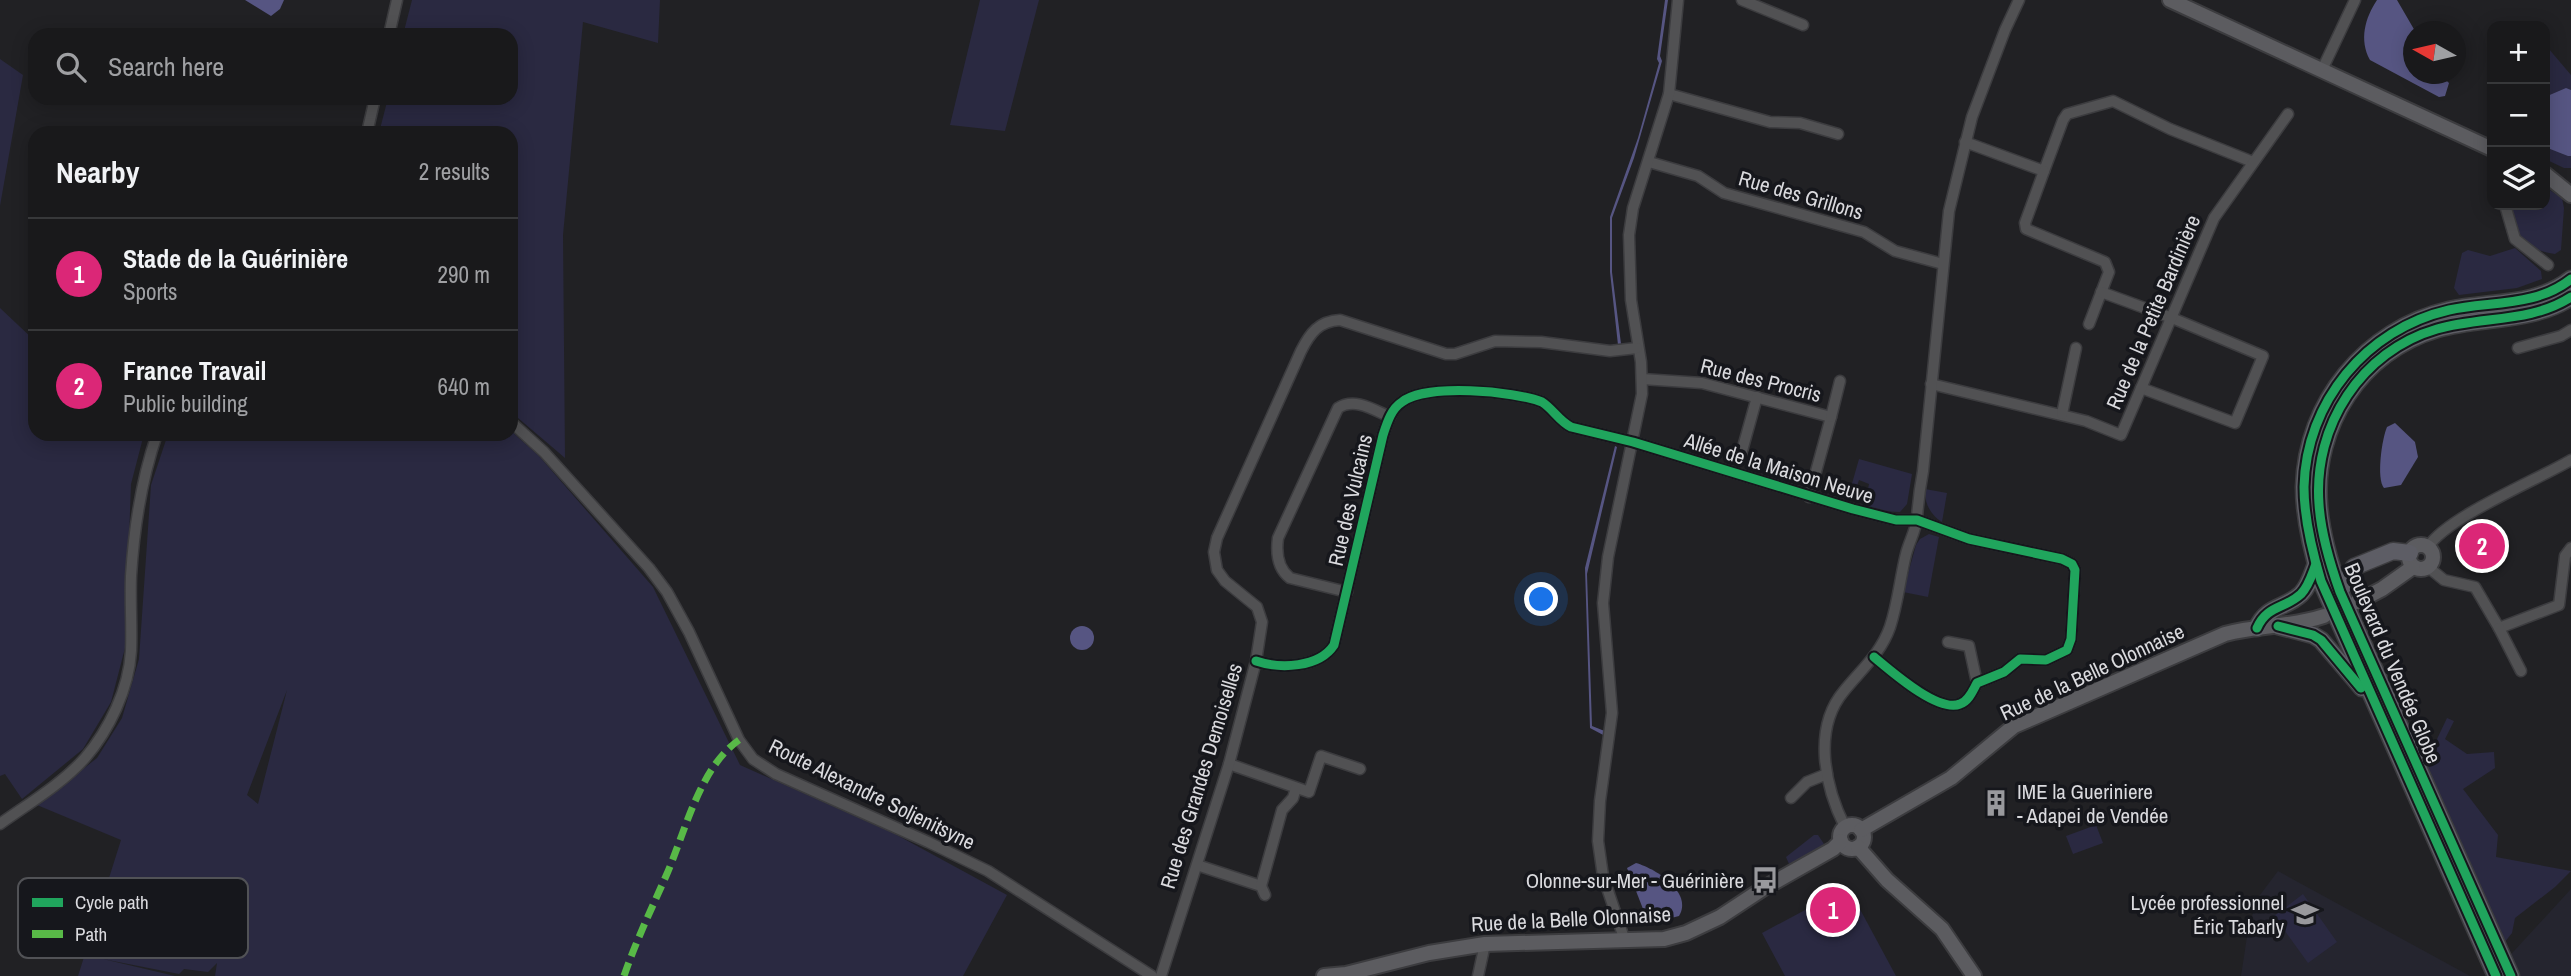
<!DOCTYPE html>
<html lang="en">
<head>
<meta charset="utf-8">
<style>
  body { margin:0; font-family:"Archivo Narrow",sans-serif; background:#222224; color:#f1f3f6 }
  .controls { position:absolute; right:21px; top:21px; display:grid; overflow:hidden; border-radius:14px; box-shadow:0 4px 18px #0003 }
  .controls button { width:63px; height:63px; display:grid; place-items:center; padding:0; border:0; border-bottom:2px solid #37383a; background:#19191b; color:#f1f3f6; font:35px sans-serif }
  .compass { position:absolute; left:2403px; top:21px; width:63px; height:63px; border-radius:50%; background:#19191b; box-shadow:0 4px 18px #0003; rotate:278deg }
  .you { position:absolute; left:1542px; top:600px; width:24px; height:24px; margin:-18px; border:5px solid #fff; border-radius:50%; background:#1a73e8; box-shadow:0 0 0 10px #1a73e833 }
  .badge { display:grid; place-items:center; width:46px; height:46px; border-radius:50%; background:#db2777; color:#fff; font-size:23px; font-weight:700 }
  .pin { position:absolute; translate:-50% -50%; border:4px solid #fff; box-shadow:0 2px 7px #0006 }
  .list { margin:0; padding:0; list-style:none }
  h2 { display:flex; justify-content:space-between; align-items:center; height:91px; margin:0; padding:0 28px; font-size:30px }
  h2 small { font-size:23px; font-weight:400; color:#9fa0a3 }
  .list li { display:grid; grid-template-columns:46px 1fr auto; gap:21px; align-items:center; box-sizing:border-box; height:112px; padding:0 28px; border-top:2px solid #37383a }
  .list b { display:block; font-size:26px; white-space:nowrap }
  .list p { margin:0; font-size:23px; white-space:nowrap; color:#9fa0a3 }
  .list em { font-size:23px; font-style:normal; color:#9fa0a3 }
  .icon { flex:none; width:38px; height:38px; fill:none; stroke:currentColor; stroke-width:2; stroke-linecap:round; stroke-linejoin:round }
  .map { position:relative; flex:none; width:2571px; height:976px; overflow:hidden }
  .search { position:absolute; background:#19191b; box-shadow:0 4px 18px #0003; left:28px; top:28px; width:490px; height:77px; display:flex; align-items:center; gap:18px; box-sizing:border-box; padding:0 24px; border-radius:21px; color:#9fa0a3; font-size:26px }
  .panel { position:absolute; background:#19191b; box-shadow:0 4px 18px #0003; left:28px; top:126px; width:490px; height:315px; border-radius:21px }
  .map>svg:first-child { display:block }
  .built { fill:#25252f }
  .green { fill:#2a2941; fill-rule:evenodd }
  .water { fill:#565582 }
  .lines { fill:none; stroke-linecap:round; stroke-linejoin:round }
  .street-casing { stroke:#3c3c3f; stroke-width:13 }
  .secondary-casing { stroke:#3c3c3f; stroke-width:18 }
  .primary-casing { stroke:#3c3c3f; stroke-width:19 }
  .street { stroke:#515153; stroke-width:10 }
  .secondary { stroke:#5c5c60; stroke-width:14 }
  .primary { stroke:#5d5d65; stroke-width:16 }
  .quiet { stroke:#58b947; stroke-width:7; stroke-dasharray:14 7; stroke-linecap:butt }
  .cycleway-casing { stroke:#16171c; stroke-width:13 }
  .cycleway { stroke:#20a55d; stroke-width:9 }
  .labels { text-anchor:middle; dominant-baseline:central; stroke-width:7; stroke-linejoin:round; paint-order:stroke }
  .street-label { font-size:21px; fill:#dadade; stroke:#16171c }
  .poi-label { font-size:21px; fill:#dadade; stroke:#16171c; text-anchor:end }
  .key { fill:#16171c; stroke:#515256; stroke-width:2 }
  .key-label { font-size:19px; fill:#dadade }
</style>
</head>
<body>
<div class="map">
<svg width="2571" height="976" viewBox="0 0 2571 976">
  <rect width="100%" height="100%" fill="#212124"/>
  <g class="built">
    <path d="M2278 871 2470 976H2241L2248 930 2257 899Z"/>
    <path d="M2571 889V976H2491Z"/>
  </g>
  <g class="green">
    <path d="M412 0H660L658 43 583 22 563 235 565 458 511 412V133H379L388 98H511V35H403Z"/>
    <path d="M980 0H1039L1005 131 950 125Z"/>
    <path d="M2548 48 2571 75V168H2564L2545 159V54Z"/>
    <path d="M0 59 23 75 0 206Z"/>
    <path d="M2545 187 2562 198 2564 208 2561 250 2555 254C2521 249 2518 235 2509 205H2545Z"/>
    <path d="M2515 248 2541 271 2542 279 2517 288 2459 295 2454 288 2462 253 2468 250 2490 256Z"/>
    <path d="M0 308 35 341V434H144L131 484 125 648 111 702 83 749 22 799 5 774 0 776Z"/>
    <path d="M511 431 539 456 653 587 740 765 895 834 1007 895 963 976H215L217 963 208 972 184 969 179 974 103 959 175 976H78L121 840 37 805 97 758 122 718 139 659 151 485 168 434H511ZM287 690 258 804 247 795Z"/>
    <path d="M1859 459 1912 474 1907 504 1900 512 1878 511 1865 504 1869 484 1859 480 1856 489 1851 487Z"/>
    <path d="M1925 489 1947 493 1942 522C1930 515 1924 502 1925 489Z"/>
    <path d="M1929 534 1939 537 1928 597 1903 592 1916 545 1920 539Z"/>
    <path d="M2447 718 2454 721 2445 739 2467 754 2494 752 2495 768 2463 789 2498 835 2496 857 2571 871 2555 887 2515 918 2512 933 2504 943 2427 767 2428 758Z"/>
    <path d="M2096 825 2103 843 2073 854 2066 836Z"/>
    <path d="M1814 835H1818L1824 844 1795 865 1792 862 1789 864 1786 857Z"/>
    <path d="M1848 887 1896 976H1785L1762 933Z"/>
    <path d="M2303 894 2337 942 2308 963 2274 916Z"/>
  </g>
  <g class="water">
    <path d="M245 0H284L280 9 271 16Z"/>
    <path d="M1665 0H1668L1660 56 1662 61 1634 158 1612 218V272L1621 344 1618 345 1610 272V217L1638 138 1659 63 1657 59Z"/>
    <path d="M2377 0H2397L2415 31 2414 74H2440L2449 83 2445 96 2439 97 2370 60C2359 40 2365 18 2377 0Z"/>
    <path d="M2566 88 2571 90V156H2568L2545 147V97Z"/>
    <path d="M2395 423 2415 442 2418 457 2401 485 2384 488C2376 479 2382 438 2387 427Z"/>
    <path d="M1615 446 1617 447 1587 574 1592 726 1607 732V737L1590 728 1585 568Z"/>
    <circle cx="1082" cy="638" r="12"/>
    <path d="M1636 863C1657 869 1693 893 1679 916L1652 923 1645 914 1627 868Z"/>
  </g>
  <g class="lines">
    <defs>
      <g id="street">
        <path d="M1742 0 1803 25"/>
        <path d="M389 35 397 0"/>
        <path d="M2322 70 2355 0"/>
        <path d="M1669 94 1770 122 1800 123 1838 134"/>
        <path d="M367 133 375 98"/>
        <path d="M1965 142 2044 171 2063 120 2067 114 2113 101 2170 129 2253 162"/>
        <path d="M1649 162 1698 176 1724 193 1864 232 1895 251 1943 264"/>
        <path d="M2044 171 2025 223 2026 229 2105 262 2109 272 2089 324"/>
        <path d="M2505 205 2515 239 2548 265"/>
        <path d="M2101 292 2172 318 2263 356 2235 423 2141 388"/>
        <path d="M2518 348 2561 336 2571 330"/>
        <path d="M1642 379 1702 383 1831 417 1809 497"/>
        <path d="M1931 384 2086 421 2121 435 2214 218 2288 114"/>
        <path d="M2062 414 2076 348"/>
        <path d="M1831 417 1840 381"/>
        <path d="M511 422 544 452 649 568 667 592 689 632 739 740 753 759 776 774 928 842 988 871 1152 976"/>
        <path d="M1740 458 1757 397"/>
        <path d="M2428 547C2447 517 2537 480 2571 460"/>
        <path d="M2428 567 2444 580 2475 587 2499 628 2559 605 2565 556 2571 548"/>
        <path d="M1347 592 1290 578C1277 568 1276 553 1278 538L1338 408C1355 397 1374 410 1390 417"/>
        <path d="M2499 628 2521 671"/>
        <path d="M1948 642 1969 646 1977 683"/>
        <path d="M1256 661C1280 669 1319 668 1334 645L1383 435C1387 423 1391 409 1402 402 1426 383 1514 391 1542 402 1553 409 1559 421 1571 427L1633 442 1853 509 1896 520H1917L1969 539 2062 559 2072 564 2075 570 2071 639 2067 650 2046 660 2020 659 2004 672 1977 683C1973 690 1969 701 1960 704 1938 713 1891 671 1874 657"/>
        <path d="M1229 764 1309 792 1321 756 1360 769"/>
        <path d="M1791 798 1807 782 1827 774"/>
        <path d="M0 824C28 804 62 784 85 758 109 730 129 689 131 651 132 626 130 601 131 576 134 527 141 481 157 434"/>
        <path d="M1845 827C1825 787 1812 729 1844 691 1861 670 1881 653 1890 627 1898 603 1900 578 1906 554 1909 542 1916 530 1917 518 1918 502 1920 487 1923 471L1949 211 1972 117 2005 30 2019 0"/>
        <path d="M1197 865 1261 886 1265 895"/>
        <path d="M1261 886 1282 810 1293 798 1296 788"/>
        <path d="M1625 941 1603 876 1598 841 1600 801 1612 713 1603 603 1608 557 1642 394 1641 362 1631 300 1629 235 1633 208 1669 94 1678 0"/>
        <path d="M1161 976 1229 764 1256 661 1262 622 1257 607 1225 581 1217 570 1214 552 1217 538 1301 351C1310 333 1319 321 1340 320L1446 354H1455L1495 341 1541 342 1610 351 1637 348"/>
        <path d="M1478 976 1485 944"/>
      </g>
      <g id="secondary">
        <path d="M2170 0 2492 149"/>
        <path d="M2545 174 2571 195"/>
        <circle cx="2421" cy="557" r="12"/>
        <path d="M2357 602 2382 589 2413 567"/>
        <circle cx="1852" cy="837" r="12"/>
        <path d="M1861 830 1951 778 2014 726 2028 720 2225 634C2258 625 2292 627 2324 616"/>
        <path d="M1858 847 1887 880 1942 929 1974 976"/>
        <path d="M1324 976 1346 974 1429 953 1485 944 1664 939 1686 933 1720 917 1764 888 1833 849 1841 841"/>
      </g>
      <g id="primary">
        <path d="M2340 592 2354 567 2393 551 2410 553"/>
        <path d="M2278 626 2313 635 2321 640 2362 688"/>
        <path d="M2257 628C2267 605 2285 609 2301 594 2309 586 2312 574 2316 564"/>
        <path d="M2496 976 2321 581C2312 551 2304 519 2304 487 2306 402 2366 329 2449 310 2490 301 2536 307 2571 279"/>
        <path d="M2511 976 2340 592C2330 564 2321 535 2319 504 2313 426 2361 351 2437 329 2482 316 2531 323 2571 297"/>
      </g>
    </defs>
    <use href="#street" class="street-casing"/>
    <use href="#secondary" class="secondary-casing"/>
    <use href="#primary" class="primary-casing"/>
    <use href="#street" class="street"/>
    <use href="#secondary" class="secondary"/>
    <use href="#primary" class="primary"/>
    <path class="quiet" d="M624 976C636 941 651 910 666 876 685 833 699 768 739 740"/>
    <defs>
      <g id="cycleway">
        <path d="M2278 626 2313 635 2321 640 2361 688"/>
        <path d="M2257 628C2267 605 2285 609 2301 594 2309 586 2312 574 2316 564"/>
        <path d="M1256 661C1280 669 1319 668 1334 645L1383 435C1387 423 1391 409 1402 402 1426 383 1514 391 1542 402 1553 409 1559 421 1571 427L1633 442 1853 509 1896 520H1917L1969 539 2062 559 2072 564 2075 570 2071 639 2067 650 2046 660 2020 659 2004 672 1977 683C1973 690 1969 701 1960 704 1938 713 1891 671 1874 657"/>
        <path d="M2496 976 2321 581C2312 551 2304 519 2304 487 2306 402 2366 329 2449 310 2490 301 2536 307 2571 279"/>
        <path d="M2511 976 2340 592C2330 564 2321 535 2319 504 2313 426 2361 351 2437 329 2482 316 2531 323 2571 297"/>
      </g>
    </defs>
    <use href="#cycleway" class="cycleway-casing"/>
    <use href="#cycleway" class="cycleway"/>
  </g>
  <defs>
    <symbol id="building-bare" viewBox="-9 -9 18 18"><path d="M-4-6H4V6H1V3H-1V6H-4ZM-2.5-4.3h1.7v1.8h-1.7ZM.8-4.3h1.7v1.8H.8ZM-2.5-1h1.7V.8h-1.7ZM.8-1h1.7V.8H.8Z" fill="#99999d" stroke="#16171c" stroke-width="2.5" paint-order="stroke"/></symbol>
    <symbol id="bus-bare" viewBox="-9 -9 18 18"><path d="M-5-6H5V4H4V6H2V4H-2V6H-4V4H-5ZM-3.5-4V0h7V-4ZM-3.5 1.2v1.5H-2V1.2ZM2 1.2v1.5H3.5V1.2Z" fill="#99999d" stroke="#16171c" stroke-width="2.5" paint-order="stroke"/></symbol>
    <symbol id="school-bare" viewBox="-9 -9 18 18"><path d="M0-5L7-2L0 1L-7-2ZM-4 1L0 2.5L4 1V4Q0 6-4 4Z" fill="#99999d" stroke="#16171c" stroke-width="2.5" paint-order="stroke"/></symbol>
  </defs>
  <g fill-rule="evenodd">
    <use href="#building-bare" x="1977" y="784" width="38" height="38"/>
    <use href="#bus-bare" x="1746" y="861" width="38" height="38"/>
    <use href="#school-bare" x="2286" y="895" width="38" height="38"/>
  </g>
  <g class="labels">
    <g class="street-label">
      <text transform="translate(1801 195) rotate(16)">Rue des Grillons</text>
      <text transform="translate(2153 312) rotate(-67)">Rue de la Petite Bardinière</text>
      <text transform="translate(1761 380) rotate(14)">Rue des Procris</text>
      <text transform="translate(1779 468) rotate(17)">Allée de la Maison Neuve</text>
      <text transform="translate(1350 500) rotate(-77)">Rue des Vulcains</text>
      <text transform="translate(2393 663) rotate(67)">Boulevard du Vendée Globe</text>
      <text transform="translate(2092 672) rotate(-25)">Rue de la Belle Olonnaise</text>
      <text transform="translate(1201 776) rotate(-73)">Rue des Grandes Demoiselles</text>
      <text transform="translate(872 794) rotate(26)">Route Alexandre Soljenitsyne</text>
      <text transform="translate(1571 919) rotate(-3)">Rue de la Belle Olonnaise</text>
    </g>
    <g class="poi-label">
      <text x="2017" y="791" text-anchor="start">IME la Gueriniere<tspan x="2017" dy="24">- Adapei de Vendée</tspan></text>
      <text x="1744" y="880">Olonne-sur-Mer - Guérinière</text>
      <text x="2284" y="902">Lycée professionnel<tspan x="2284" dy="24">Éric Tabarly</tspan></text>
    </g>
  </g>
  <rect x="18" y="878" width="230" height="80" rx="10" class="key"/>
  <rect x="32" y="898" width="31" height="9" fill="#20a55d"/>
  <rect x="32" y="930" width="31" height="8" fill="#58b947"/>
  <g class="key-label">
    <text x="75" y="909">Cycle path</text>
    <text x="75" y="941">Path</text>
  </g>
</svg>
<div class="controls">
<button>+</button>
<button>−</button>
<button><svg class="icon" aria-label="layers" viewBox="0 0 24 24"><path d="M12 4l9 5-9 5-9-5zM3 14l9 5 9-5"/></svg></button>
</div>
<svg class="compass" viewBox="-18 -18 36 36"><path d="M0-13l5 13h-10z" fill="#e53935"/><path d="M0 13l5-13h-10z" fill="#9fa0a3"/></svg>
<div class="you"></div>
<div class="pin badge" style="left:1833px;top:910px">1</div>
<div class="pin badge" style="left:2482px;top:546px">2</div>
<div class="search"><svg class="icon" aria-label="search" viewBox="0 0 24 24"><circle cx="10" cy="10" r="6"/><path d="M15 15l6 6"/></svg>Search here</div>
<section class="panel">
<h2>Nearby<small>2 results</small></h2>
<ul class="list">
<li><span class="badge">1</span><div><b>Stade de la Guérinière</b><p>Sports</p></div><em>290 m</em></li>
<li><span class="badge">2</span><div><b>France Travail</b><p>Public building</p></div><em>640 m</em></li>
</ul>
</section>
</div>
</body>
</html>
